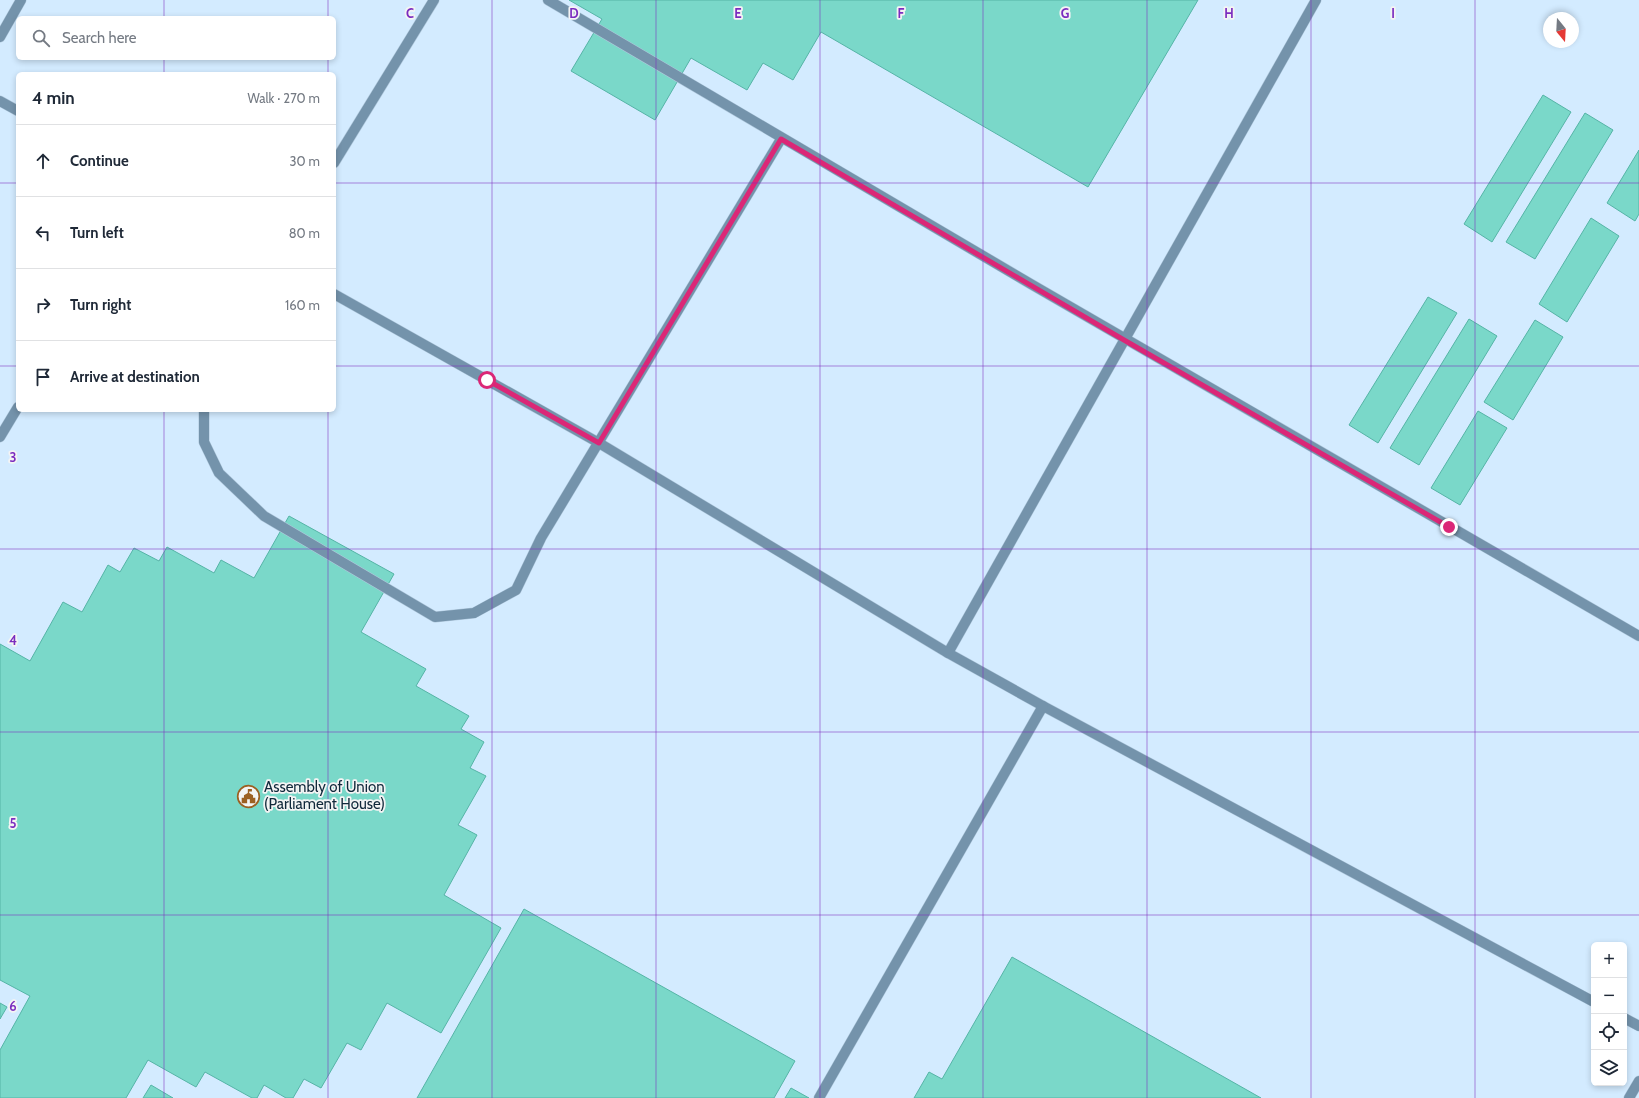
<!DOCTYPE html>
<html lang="en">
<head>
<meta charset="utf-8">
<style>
  body { margin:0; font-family:Cabin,sans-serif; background:#f2f2f3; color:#1f2937 }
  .controls { position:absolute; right:12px; bottom:12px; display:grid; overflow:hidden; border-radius:6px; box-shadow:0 2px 6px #0003 }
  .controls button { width:36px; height:36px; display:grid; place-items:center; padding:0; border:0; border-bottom:1px solid #e0e1e3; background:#fff; color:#1f2937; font:20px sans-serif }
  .compass { position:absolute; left:1543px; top:12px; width:36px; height:36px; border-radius:50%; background:#fff; box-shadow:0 2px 6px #0003; rotate:162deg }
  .stop { position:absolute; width:12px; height:12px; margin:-9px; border:3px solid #db2777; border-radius:50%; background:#fff }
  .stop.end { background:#db2777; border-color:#fff; box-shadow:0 1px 4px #0008 }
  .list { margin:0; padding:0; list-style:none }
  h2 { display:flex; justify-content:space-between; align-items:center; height:52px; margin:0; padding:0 16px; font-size:17px }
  h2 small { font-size:13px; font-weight:400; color:#747a83 }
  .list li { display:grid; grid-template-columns:26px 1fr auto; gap:12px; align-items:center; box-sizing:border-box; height:72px; padding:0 16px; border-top:1px solid #e0e1e3 }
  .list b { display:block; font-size:15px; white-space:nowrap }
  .list em { font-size:13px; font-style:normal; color:#747a83 }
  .icon { flex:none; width:22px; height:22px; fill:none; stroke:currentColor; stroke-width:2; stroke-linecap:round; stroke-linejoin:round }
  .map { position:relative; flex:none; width:1639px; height:1098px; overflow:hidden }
  .search { position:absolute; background:#fff; box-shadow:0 2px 6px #0003; left:16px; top:16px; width:320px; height:44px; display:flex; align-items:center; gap:10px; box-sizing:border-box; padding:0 14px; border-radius:6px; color:#747a83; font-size:15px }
  .panel { position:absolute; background:#fff; box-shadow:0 2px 6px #0003; left:16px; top:72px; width:320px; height:340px; border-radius:6px }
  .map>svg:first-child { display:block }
  .building { fill:#7ad8c9; stroke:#55b4a6 }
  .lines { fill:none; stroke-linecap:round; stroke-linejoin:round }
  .lane-casing { stroke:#b0c8dc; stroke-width:11 }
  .street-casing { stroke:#b0c8dc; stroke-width:11 }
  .lane { stroke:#7493ab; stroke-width:10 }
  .street { stroke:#7493ab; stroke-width:10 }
  .route { stroke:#db2777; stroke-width:5 }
  .grid { fill:none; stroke:#7b2cbf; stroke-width:1; stroke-opacity:0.55 }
  .labels { text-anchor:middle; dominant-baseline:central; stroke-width:3.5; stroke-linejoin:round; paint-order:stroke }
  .poi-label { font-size:15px; fill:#10293b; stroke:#f4f4f4; text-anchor:start }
  .grid-label { font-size:13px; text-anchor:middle; font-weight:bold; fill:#7b2cbf; stroke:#f4f4f4; stroke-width:3.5; stroke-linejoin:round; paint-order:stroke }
</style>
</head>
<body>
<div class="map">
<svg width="1639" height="1098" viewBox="0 0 1639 1098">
  <rect width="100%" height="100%" fill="#d3ebff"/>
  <g class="building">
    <path d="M569 0H1198L1088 187 821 32 793 80 763 63 747 90 691 58 655 120 571 71 602 19Z"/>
    <path d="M1543 95 1571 112 1492 242 1464 224Z"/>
    <path d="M1585 113 1613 130 1535 259 1506 242Z"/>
    <path d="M1639 150V214L1635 221 1607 203Z"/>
    <path d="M1591 218 1619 236 1567 322 1539 304Z"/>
    <path d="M1428 297 1457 313 1378 443 1349 425Z"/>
    <path d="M1469 319 1497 336 1419 465 1390 448Z"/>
    <path d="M1535 320 1563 337 1513 420 1484 402Z"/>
    <path d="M1478 411 1507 428 1460 505 1431 488Z"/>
    <path d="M289 516 394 574 361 632 426 669 416 686 469 716 461 729 484 742 470 768 486 776 458 825 477 835 444 895 501 928 441 1033 387 1003 361 1050 347 1043 321 1088 304 1079 293 1098H286L264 1085 257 1098H252L205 1072 196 1087 148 1060 126 1098H0V1050L30 996 0 980V644L30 661 63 602 82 612 108 565 120 572 134 548 159 561 167 547 214 573 221 560 254 578Z"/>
    <path d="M524 909 795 1061 774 1098H417Z"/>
    <path d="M1012 957 1261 1098H914L929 1072 942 1079Z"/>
    <path d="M0 1003 7 1007 0 1019Z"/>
    <path d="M151 1085 173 1098H143Z"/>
    <path d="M791 1088 809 1098H785Z"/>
  </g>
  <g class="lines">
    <defs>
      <g id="lane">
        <path d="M548 0C910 215 1274 426 1639 636"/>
        <path d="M1316 0 948 653 1043 706 1594 1002"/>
        <path d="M0 37 21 0"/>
        <path d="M0 101 18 111"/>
        <path d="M334 163 434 0"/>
        <path d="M334 294 599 443 948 653"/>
        <path d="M204 410V442L219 473 264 516 435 617 474 613 516 590 541 538 781 139"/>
        <path d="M0 437 18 407"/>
        <path d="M1624 1018 1639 1026"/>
        <path d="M819 1098 1043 706"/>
      </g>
      <path id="street" d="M1629 1098 1639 1081"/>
    </defs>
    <use href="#lane" class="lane-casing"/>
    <use href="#street" class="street-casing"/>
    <use href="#lane" class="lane"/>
    <use href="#street" class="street"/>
  </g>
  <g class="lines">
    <path class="route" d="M487 380 599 443 781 139 1124 340 1449 527"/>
  </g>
  <path class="grid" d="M164 0V18M328 0V18M492 0V1098M656 0V1098M820 0V1098M983 0V1098M1147 0V1098M1311 0V1098M1475 0V1098M164 58V74M328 58V74M0 183H18M334 183H1639M0 366H18M334 366H1639M164 410V1098M328 410V1098M0 549H1639M0 732H1639M0 915H1639"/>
  <defs>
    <symbol id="civic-ring" viewBox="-11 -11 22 22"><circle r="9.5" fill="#f4f4f4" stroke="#9c6022" stroke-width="1.5"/><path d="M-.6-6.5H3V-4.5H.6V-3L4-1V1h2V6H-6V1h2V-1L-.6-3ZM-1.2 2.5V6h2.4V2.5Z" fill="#9c6022"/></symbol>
  </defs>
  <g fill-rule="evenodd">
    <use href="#civic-ring" x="236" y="784" width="25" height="25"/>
  </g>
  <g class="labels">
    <g class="poi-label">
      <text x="264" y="787">Assembly of Union<tspan x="264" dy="17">(Parliament House)</tspan></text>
    </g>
  </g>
  <g class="grid-label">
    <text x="410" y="18">C</text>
    <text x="574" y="18">D</text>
    <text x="738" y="18">E</text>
    <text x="901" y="18">F</text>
    <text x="1065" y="18">G</text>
    <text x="1229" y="18">H</text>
    <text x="1393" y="18">I</text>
    <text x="13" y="462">3</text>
    <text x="13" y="645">4</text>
    <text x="13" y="828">5</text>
    <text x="13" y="1011">6</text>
  </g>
</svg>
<div class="controls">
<button>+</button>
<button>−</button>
<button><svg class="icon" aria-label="locate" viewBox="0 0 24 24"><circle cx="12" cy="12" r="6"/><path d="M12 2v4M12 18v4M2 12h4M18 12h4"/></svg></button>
<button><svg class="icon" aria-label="layers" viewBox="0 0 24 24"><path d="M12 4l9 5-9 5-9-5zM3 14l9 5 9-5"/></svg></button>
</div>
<svg class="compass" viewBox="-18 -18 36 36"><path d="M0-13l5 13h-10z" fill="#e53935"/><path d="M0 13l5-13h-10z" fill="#747a83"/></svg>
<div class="stop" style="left:487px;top:380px"></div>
<div class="stop end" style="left:1449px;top:527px"></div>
<div class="search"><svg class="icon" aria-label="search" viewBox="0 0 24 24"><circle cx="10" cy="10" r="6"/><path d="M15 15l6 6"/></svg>Search here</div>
<section class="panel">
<h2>4 min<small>Walk · 270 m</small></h2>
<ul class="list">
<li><svg class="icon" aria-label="ahead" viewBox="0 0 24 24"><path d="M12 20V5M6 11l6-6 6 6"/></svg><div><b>Continue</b></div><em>30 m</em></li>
<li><svg class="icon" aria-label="left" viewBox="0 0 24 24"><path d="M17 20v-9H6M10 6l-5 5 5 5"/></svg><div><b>Turn left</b></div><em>80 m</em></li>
<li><svg class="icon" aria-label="right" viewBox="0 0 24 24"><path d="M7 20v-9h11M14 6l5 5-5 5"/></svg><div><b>Turn right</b></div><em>160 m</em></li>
<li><svg class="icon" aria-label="arrive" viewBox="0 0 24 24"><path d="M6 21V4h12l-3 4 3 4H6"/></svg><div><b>Arrive at destination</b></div></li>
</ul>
</section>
</div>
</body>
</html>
